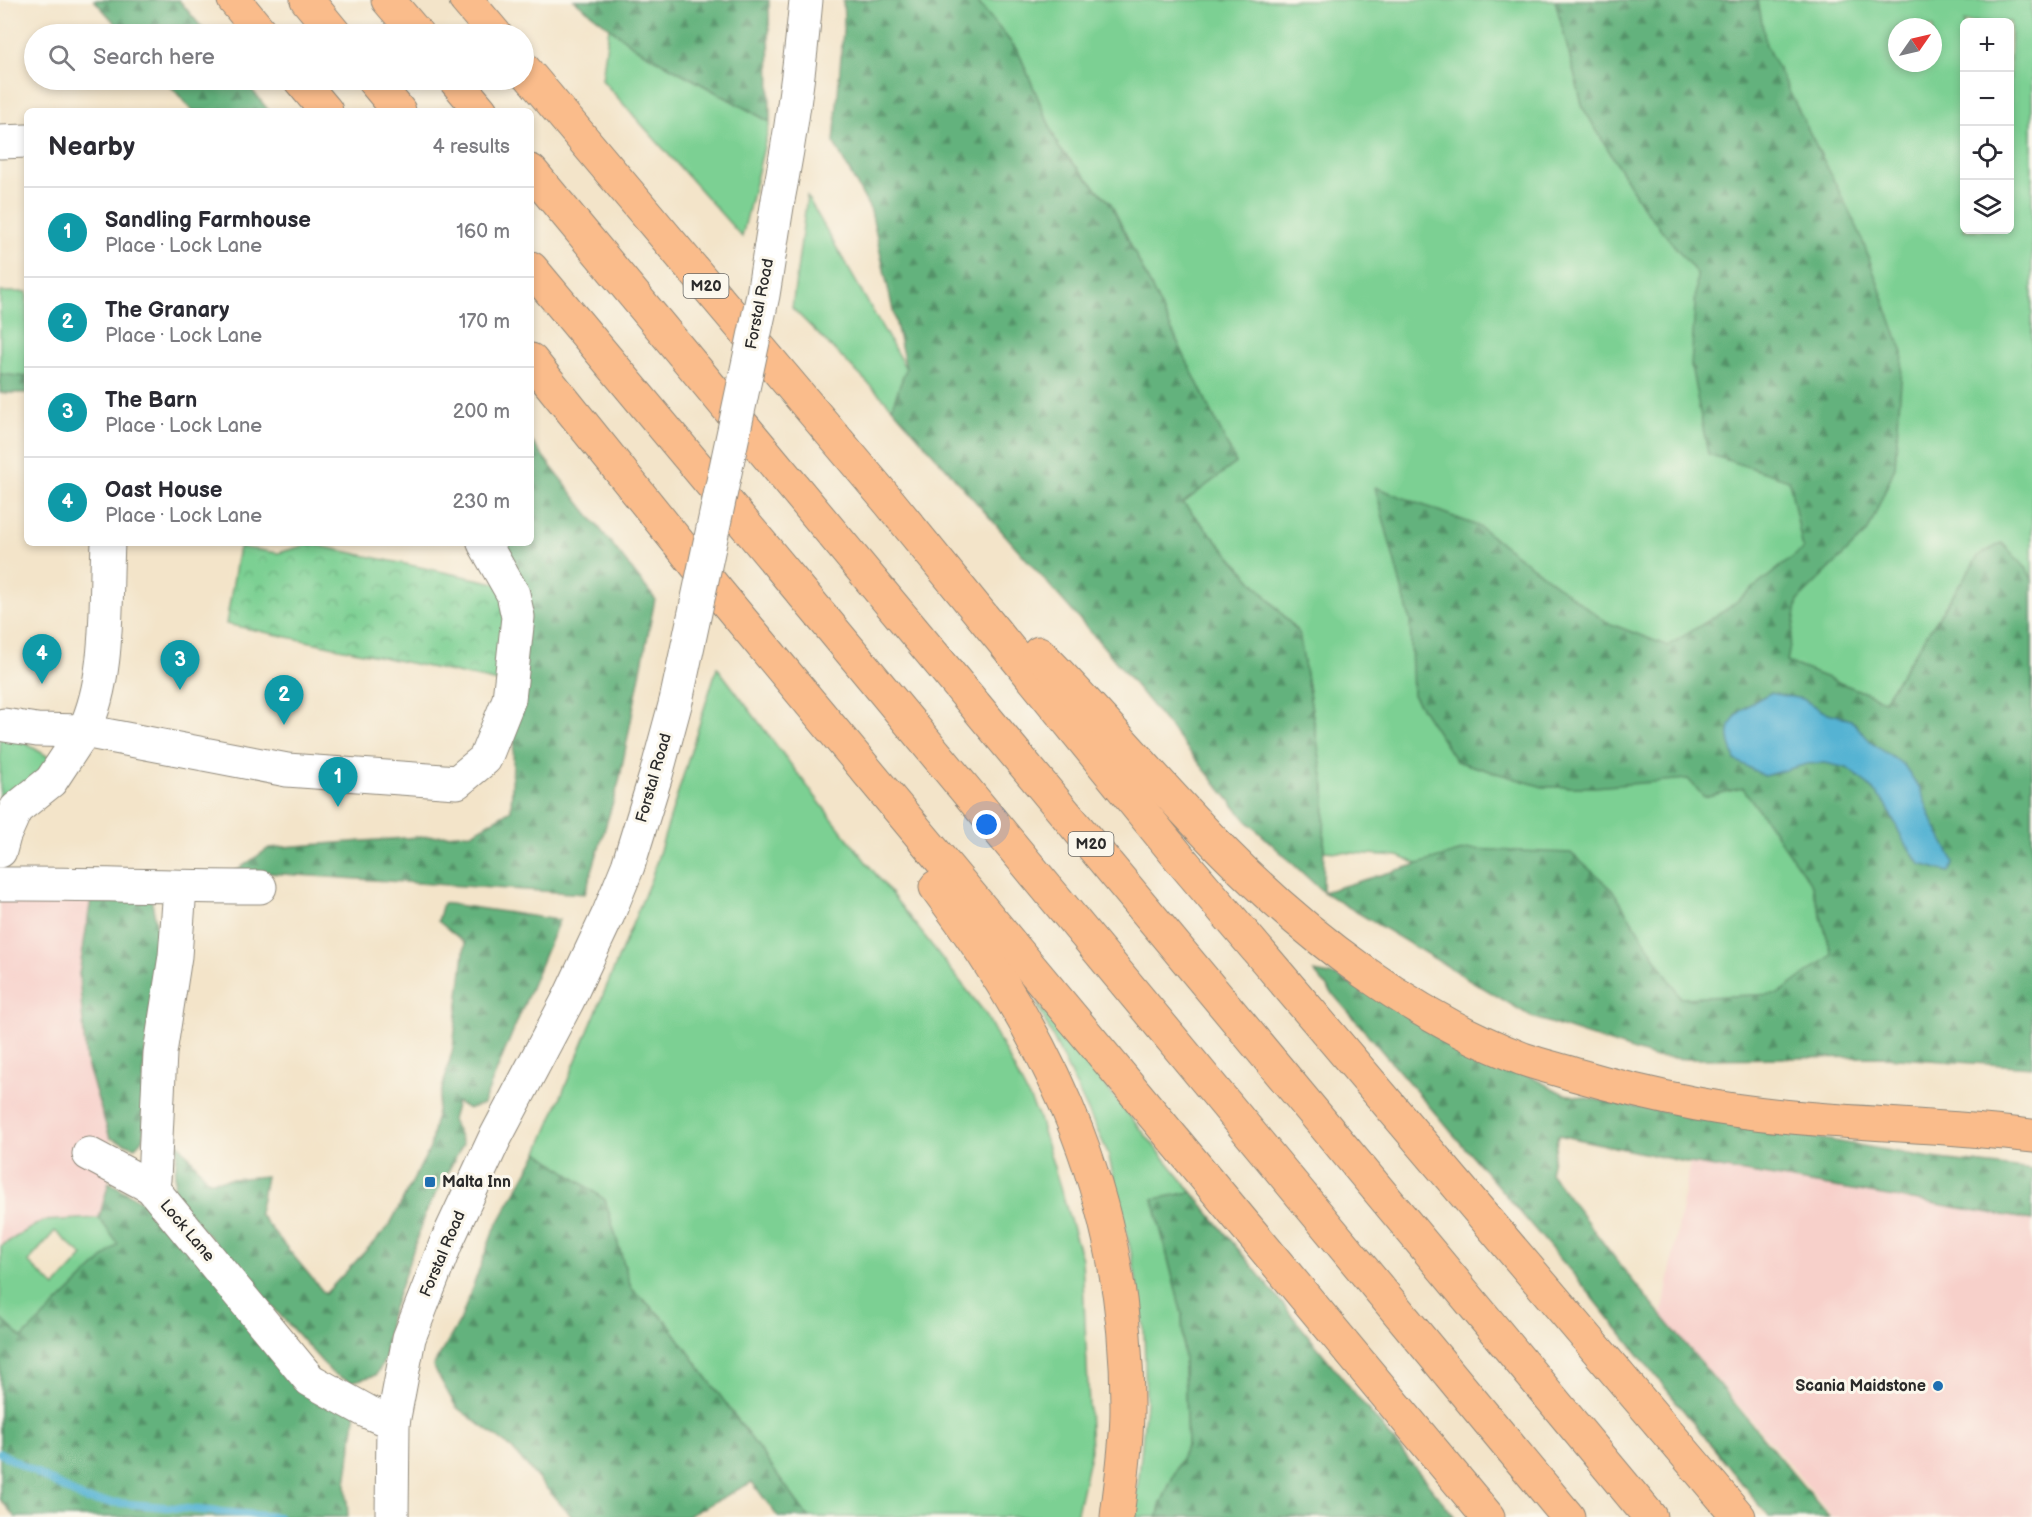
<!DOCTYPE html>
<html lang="en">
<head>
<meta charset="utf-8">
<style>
  body { margin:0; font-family:"Balsamiq Sans",sans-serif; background:#f2f2f3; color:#2b2b33 }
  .controls { position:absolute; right:18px; top:18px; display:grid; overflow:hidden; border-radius:9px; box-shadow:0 3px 9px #0003 }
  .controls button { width:54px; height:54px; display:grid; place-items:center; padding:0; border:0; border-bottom:2px solid #e1e1e2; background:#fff; color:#2b2b33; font:30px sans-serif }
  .compass { position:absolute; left:1888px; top:18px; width:54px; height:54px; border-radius:50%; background:#fff; box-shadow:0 3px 9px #0003; rotate:56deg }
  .you { position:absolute; left:987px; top:825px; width:21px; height:21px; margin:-15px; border:4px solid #fff; border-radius:50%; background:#1a73e8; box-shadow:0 0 0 9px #1a73e833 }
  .badge { display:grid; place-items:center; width:39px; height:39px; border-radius:50%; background:#1f6fb2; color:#fff; font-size:20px; font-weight:700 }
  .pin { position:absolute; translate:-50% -50px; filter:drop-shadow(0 2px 3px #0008) }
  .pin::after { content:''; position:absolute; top:32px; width:21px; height:18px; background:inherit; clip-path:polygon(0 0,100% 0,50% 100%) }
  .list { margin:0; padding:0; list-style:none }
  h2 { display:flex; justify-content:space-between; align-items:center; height:78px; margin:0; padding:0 24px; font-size:26px }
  h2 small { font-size:20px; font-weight:400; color:#7c7c81 }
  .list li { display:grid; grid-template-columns:39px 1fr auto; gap:18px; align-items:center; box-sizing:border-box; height:90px; padding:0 24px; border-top:2px solid #e1e1e2 }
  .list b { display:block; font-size:22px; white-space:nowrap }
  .list p { margin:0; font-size:20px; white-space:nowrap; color:#7c7c81 }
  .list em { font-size:20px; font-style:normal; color:#7c7c81 }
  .icon { flex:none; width:33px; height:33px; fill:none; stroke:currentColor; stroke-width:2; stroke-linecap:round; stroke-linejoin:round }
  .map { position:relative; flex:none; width:2032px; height:1517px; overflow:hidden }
  .search { position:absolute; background:#fff; box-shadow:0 3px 9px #0003; left:24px; top:24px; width:510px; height:66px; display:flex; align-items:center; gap:15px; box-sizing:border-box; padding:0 21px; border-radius:33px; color:#7c7c81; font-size:22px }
  .panel { position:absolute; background:#fff; box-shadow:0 3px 9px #0003; left:24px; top:108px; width:510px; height:438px; border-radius:9px }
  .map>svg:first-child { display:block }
  .built { fill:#f7d0ca }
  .green { fill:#7bd093; stroke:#537e5f; stroke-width:1.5; fill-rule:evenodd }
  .forest { fill:url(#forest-firs); stroke:#486e54; stroke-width:1.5 }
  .park { fill:url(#park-crowns); stroke:#537e5f; stroke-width:1.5 }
  .water { fill:#55b3d3; stroke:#406f7f; stroke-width:1.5 }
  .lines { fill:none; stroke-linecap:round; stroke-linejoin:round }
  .stream { stroke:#55b3d3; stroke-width:8 }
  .minor-casing { stroke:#8f887a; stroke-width:35 }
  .highway-casing { stroke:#8f887a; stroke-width:35 }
  .minor { stroke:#fff; stroke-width:33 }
  .highway { stroke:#fabc8b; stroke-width:33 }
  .minor-bridge-casing { stroke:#8f887a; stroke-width:35; stroke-linecap:butt }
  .minor-bridge { stroke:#fff; stroke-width:33 }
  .poi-dot { fill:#1f6fb2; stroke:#fbf7ec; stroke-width:2 }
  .labels { text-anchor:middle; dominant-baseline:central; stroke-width:6; stroke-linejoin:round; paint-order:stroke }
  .shield { fill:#fbf7ec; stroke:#696865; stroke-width:1.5 }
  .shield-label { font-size:15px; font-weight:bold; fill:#2b2b2b }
  .street-label { font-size:16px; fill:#2b2b2b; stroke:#fbf7ec }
  .poi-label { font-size:16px; font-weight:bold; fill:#2b2b2b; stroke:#fbf7ec; text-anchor:start }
</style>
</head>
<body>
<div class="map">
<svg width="2032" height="1517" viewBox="0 0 2032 1517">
  <defs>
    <pattern id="forest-firs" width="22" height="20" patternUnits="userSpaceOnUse" patternTransform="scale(1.5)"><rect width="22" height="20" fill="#64b27d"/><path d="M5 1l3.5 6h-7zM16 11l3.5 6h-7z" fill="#539167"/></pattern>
    <pattern id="park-crowns" width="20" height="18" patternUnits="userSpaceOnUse" patternTransform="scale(1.5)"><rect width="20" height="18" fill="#7bd093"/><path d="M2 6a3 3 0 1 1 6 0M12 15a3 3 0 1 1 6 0" fill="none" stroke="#65a978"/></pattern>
  </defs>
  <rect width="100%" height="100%" fill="#fbf7ec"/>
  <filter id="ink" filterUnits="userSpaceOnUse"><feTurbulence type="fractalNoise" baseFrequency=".0167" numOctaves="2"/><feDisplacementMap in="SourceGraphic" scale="12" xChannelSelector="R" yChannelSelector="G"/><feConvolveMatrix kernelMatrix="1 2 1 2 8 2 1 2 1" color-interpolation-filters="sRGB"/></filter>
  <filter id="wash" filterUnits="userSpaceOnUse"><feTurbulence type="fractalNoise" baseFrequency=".008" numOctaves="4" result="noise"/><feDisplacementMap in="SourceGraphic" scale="24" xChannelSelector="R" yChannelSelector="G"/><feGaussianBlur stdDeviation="1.35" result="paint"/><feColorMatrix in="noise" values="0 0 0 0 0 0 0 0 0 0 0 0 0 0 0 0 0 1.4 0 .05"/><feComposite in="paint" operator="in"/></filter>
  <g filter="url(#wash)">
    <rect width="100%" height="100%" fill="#f3e4c9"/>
    <g class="built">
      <path d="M92 893 86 1061 110 1138 109 1182 99 1218 42 1221 0 1246V895Z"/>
      <path d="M1690 1163 2032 1220V1517H1832L1799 1475 1662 1316Z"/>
    </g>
    <g class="green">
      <path d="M976 0H2032V1008L1646 1021 1455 879 1398 856 1324 851 1325 788 1299 633 1183 503 1236 463 1111 204 1059 148 1018 51ZM1964 22H2010V230H1964ZM1897 27H1933V63H1897Z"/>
      <path d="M609 27 636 48 770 122 742 237 602 80Z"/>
      <path d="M807 196 906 369 892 407 792 308Z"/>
      <path d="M0 292H27V383L0 384Z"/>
      <path d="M717 667 830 816 985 1013 1038 1115 1082 1259 1091 1450 1076 1517H808L666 1321 631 1288 605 1200 538 1152 651 879Z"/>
      <path d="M0 728 52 759 0 809Z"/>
      <path d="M1035 1000 1192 1192 1153 1199 1182 1314 1187 1445 1160 1506 1158 1517H1132L1139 1476 1146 1402 1144 1327 1133 1261 1108 1153Z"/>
      <path d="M99 1218 119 1244 22 1338 0 1318 1 1246 42 1221ZM55 1231 83 1256 55 1287 28 1262Z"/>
    </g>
    <g class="forest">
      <path d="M94 0H179L207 34H125Z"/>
      <path d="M574 0H769L770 122 636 48Z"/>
      <path d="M843 0H976L1018 51 1059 148 1111 204 1236 463 1183 503 1299 633 1325 788 1323 892 1469 849 1571 853 1612 889 1681 998 1778 994 1832 955 1812 885 1743 788 1704 797 1688 779 1595 787H1543L1456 761 1413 695 1410 620 1375 487 1478 526 1606 622 1668 646 1727 609 1803 549 1789 480 1708 454 1691 366 1697 274 1643 207 1583 108 1555 0H1758L1766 45 1859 231 1903 353 1895 467 1868 531 1798 600 1787 662 1884 700 1979 555 2002 543 2027 569 2032 580V1067L1884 1057 1688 1059 1653 1057 1532 1017 1323 892 1246 820 1103 646 892 407 906 369 871 211 834 143 844 18Z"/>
      <path d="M165 80H244L269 111H193Z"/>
      <path d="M0 374 27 377V393H0Z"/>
      <path d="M531 441 655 599 619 782 585 894 236 871 269 848 472 833 511 810 516 691 501 543H531Z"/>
      <path d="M92 893 151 897 159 939 144 1065V1138L135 1147 110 1138 86 1061 79 974Z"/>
      <path d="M443 903 559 920 483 1104 468 1109 457 1102 452 1120 463 1144 427 1210 390 1317 385 1360 376 1375 351 1382 332 1373 173 1196 178 1143 209 1181 266 1176 259 1214 325 1294 389 1226 430 1148 438 1105 453 1048 465 943 438 921Z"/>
      <path d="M1314 972 1336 976 1564 1094 1932 1158 2032 1170V1220L1690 1163 1558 1135 1550 1173 1627 1274 1829 1517H1769L1581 1283Z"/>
      <path d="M538 1152 605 1200 631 1288 666 1321 808 1517H778L752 1482 686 1517H572L509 1446 456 1407 433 1366 460 1321 493 1232Z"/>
      <path d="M109 1182 159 1212 356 1412 346 1484 348 1517H15L0 1499V1318L22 1338 118 1244 99 1218Z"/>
      <path d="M1192 1192 1455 1517H1158L1160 1506 1187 1445 1182 1314 1153 1199Z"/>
    </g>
    <path class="park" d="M310 544 500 584 513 617 499 682 226 624 239 547 278 553Z"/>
    <path class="water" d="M1770 693 1803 699 1822 711 1851 720 1873 744 1904 765 1920 789 1933 822 1954 862 1949 872 1920 864 1903 840 1886 804 1865 782 1847 768 1825 763 1807 764 1764 776 1735 760C1733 752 1727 739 1729 731 1731 712 1755 701 1770 693Z"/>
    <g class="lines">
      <path class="stream" d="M0 1453 86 1500 278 1517"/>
    </g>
  </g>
  <g filter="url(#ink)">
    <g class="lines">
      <defs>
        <g id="minor">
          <path d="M0 142 27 141"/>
          <path d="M778 200C791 134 800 67 806 0"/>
          <path d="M4 725 37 730 84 731C110 677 105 603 108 543"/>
          <path d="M0 851 4 836 16 809 51 781 84 731 287 770 457 782 485 759 509 699 518 617 513 594 484 543"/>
          <path d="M0 884C87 883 173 887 260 887"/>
          <path d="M89 1154 151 1187 310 1380 368 1412 393 1423"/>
          <path d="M151 1187 154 1180 160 1053 175 956 180 888"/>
          <path d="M392 1517 393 1423 409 1338 446 1243 494 1140 568 1000 608 915 628 866 656 775 676 701"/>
        </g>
        <g id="highway">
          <path d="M234 0 262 34"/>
          <path d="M307 0 335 34"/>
          <path d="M388 0 417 34"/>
          <path d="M466 0 495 34"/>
          <path d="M524 69 890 503 1182 861 1739 1517"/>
          <path d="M300 80 326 111"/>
          <path d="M373 80 399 111"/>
          <path d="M455 80 481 111"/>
          <path d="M531 171 1650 1517"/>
          <path d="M531 268 819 613 1568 1517"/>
          <path d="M531 360 718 592 1488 1517"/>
          <path d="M1039 653C1103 718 1161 788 1225 853 1309 938 1411 1016 1523 1059 1540 1065 1557 1069 1573 1074 1614 1086 1656 1096 1697 1104 1808 1125 1921 1122 2032 1136"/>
          <path d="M936 887C1056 1046 1128 1206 1127 1409 1127 1445 1121 1481 1117 1517"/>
        </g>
      </defs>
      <use href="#minor" class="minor-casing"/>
      <use href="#highway" class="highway-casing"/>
      <use href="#minor" class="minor"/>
      <use href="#highway" class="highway"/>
      <defs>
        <path id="minor-bridge" d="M676 701 763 295 778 200"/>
      </defs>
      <use href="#minor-bridge" class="minor-bridge-casing"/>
      <use href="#minor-bridge" class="minor-bridge"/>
    </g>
  </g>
  <g class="poi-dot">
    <rect x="424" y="1176" width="12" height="12" rx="3"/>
    <circle cx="1938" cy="1386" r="6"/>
  </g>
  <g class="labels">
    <g class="shield">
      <rect x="683.5" y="274" width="45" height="24" rx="4.5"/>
      <rect x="1068.5" y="832" width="45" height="24" rx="4.5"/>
    </g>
    <g class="shield-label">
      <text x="706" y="286">M20</text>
      <text x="1091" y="844">M20</text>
    </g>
    <g class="street-label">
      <text transform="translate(760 304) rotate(-79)">Forstal Road</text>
      <text transform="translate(654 778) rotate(-74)">Forstal Road</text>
      <text transform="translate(187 1231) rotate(50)">Lock Lane</text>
      <text transform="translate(443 1254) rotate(-67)">Forstal Road</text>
    </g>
    <g class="poi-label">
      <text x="442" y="1182">Malta Inn</text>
      <text x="1926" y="1386" text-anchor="end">Scania Maidstone</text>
    </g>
  </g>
</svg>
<div class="controls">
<button>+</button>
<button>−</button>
<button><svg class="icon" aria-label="locate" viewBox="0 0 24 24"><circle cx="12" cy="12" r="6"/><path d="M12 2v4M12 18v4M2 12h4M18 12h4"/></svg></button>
<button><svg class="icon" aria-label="layers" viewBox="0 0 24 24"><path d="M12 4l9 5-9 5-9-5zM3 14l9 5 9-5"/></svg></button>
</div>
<svg class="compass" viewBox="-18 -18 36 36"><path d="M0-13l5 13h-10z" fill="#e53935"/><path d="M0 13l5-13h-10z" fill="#7c7c81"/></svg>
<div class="you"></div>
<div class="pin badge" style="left:338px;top:807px;background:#0f9aa8">1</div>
<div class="pin badge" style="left:284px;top:725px;background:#0f9aa8">2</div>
<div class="pin badge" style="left:180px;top:690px;background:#0f9aa8">3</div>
<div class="pin badge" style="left:42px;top:684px;background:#0f9aa8">4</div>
<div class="search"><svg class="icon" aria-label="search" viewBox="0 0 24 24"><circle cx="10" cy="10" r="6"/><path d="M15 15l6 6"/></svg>Search here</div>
<section class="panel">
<h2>Nearby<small>4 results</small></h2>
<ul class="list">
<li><span class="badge" style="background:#0f9aa8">1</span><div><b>Sandling Farmhouse</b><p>Place · Lock Lane</p></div><em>160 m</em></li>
<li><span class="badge" style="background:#0f9aa8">2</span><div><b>The Granary</b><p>Place · Lock Lane</p></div><em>170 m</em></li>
<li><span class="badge" style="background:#0f9aa8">3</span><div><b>The Barn</b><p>Place · Lock Lane</p></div><em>200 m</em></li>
<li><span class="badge" style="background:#0f9aa8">4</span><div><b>Oast House</b><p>Place · Lock Lane</p></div><em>230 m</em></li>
</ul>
</section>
</div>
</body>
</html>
